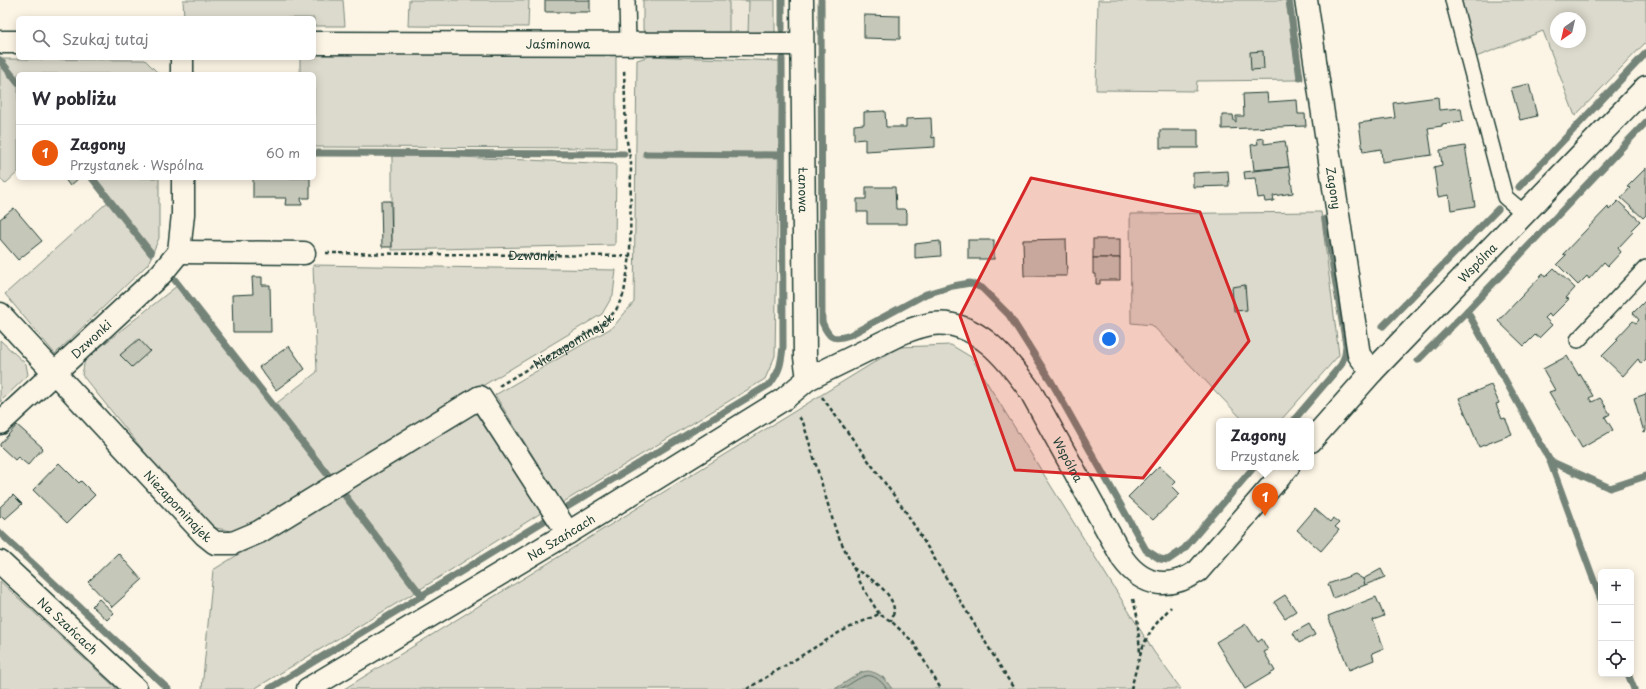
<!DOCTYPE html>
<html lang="pl">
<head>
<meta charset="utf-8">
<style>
  body { margin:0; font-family:"Playpen Sans",sans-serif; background:#f2f2f3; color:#2b2b33 }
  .controls { position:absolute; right:12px; bottom:12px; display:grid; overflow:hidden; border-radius:6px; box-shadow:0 2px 10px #0003 }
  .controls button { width:36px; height:36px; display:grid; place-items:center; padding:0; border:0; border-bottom:1px solid #e1e1e2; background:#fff; color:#2b2b33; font:20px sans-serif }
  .compass { position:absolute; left:1550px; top:12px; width:36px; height:36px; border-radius:50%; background:#fff; box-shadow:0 2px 10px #0003; rotate:214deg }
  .you { position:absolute; left:1109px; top:339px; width:14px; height:14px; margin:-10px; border:3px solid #fff; border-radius:50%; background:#1a73e8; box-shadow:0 0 0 6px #1a73e833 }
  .badge { display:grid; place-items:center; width:26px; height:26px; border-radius:50%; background:#ea580c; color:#fff; font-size:13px; font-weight:700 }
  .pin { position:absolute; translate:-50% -33px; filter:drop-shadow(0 1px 2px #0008) }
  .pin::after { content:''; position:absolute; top:21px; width:14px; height:12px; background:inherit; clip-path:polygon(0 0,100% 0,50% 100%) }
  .popup { position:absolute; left:1216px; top:418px; width:98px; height:52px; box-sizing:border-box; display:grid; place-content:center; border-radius:6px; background:#fff; filter:drop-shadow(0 1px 3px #0005); font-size:13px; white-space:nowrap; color:#7c7c81 }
  .popup b { font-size:15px; color:#2b2b33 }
  .popup::after { content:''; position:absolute; left:50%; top:100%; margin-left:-8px; border:8px solid transparent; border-top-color:#fff }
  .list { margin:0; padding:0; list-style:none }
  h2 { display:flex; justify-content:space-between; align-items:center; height:52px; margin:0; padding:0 16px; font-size:17px }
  h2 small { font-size:13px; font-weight:400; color:#7c7c81 }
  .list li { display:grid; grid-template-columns:26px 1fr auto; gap:12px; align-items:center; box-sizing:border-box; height:56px; padding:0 16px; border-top:1px solid #e1e1e2 }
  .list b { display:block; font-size:15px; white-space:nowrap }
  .list p { margin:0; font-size:13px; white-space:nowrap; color:#7c7c81 }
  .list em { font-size:13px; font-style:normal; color:#7c7c81 }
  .icon { flex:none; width:22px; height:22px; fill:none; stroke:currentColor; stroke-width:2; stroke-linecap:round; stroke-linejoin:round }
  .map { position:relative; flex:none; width:1646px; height:689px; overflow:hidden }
  .search { position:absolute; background:#fff; box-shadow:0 2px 10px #0003; left:16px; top:16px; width:300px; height:44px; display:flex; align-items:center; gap:10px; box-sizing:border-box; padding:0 14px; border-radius:6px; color:#7c7c81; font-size:15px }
  .panel { position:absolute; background:#fff; box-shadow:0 2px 10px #0003; left:16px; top:72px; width:300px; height:108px; border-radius:6px }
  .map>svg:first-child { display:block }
  .built { fill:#ece7d8 }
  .green { fill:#dcdacc; stroke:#7e8c80; fill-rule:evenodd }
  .water { fill:#aeb3a7; stroke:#758479 }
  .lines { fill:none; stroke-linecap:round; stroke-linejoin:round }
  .shore { stroke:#586c62; stroke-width:1 }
  .stream { stroke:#758479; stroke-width:7 }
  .building { fill:#c5c7b9; stroke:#1f3d34 }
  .lane-casing { stroke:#1f3d34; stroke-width:18 }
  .street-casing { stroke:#1f3d34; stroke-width:25 }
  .secondary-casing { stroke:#1f3d34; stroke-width:25 }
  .path { stroke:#1f3d34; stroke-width:2.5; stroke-dasharray:4 3; stroke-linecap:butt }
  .lane { stroke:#fcf5e5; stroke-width:15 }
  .street { stroke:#fcf5e5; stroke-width:22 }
  .secondary { stroke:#fcf5e5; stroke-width:22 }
  .marked { fill:#d62828; fill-opacity:0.2; stroke:#d62828; stroke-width:3; stroke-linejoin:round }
  .labels { text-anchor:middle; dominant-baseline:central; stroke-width:3.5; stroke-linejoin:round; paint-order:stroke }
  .street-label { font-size:12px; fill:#1f3d34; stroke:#fcf5e5 }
</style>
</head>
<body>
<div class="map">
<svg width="1646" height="689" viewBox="0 0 1646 689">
  <rect width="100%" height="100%" fill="#fcf5e5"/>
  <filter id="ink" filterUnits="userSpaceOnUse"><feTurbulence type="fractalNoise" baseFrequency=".025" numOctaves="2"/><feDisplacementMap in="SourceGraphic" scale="8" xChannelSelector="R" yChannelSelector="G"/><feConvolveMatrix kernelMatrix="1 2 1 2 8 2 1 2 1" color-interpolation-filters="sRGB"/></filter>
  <g filter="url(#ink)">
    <path class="built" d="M729 0H749L748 36H729Z"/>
    <g class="green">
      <path d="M183 0H343L345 26H314V18H184Z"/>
      <path d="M409 0H529L528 27 408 26Z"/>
      <path d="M643 0H775V35L748 36 749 1 729 0V36L661 38 643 30Z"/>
      <path d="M1098 0H1286L1298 80 1197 81 1196 91 1096 90Z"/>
      <path d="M1461 0H1646V42L1575 116 1543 31 1476 57ZM1556 18H1580V42H1556Z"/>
      <path d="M314 52 616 53V148L314 147V74H300V58H314Z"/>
      <path d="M650 56 780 61 775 356 765 379 562 503 495 395 613 327 634 302 637 60Z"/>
      <path d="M0 59 145 60 159 74H18V172L5 184 0 178Z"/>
      <path d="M392 154 616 164 615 245 392 250Z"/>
      <path d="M95 178H159V238L148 264 55 354 5 294 111 199Z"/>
      <path d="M1321 212 1339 355 1280 421H1244L1152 325 1131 323 1130 214Z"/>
      <path d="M313 265 616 270 613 295 602 314 336 474 242 533 216 528 191 509 82 375 85 359 178 285 273 406 317 372Z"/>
      <path d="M0 340 26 364 28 375 0 402Z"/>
      <path d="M951 345 971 357 1154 652 1181 689H892L883 677 862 672 835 689H344L899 347Z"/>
      <path d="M473 409 541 513 419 590 254 689H202L213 570Z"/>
      <path d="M0 581 117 689H0Z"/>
    </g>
    <path class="water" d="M868 671C880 673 885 679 892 689H835L862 672Z"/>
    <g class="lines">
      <path class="shore" d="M842 689C862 677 870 666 887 689"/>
      <g class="stream">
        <path d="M782 0V29"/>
        <path d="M821 0 822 322C829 338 832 341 850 335L926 294 953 286 970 283 982 288 1009 315 1051 381 1146 550 1160 559 1168 560 1184 549 1254 467"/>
        <path d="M1289 0 1300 78"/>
        <path d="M0 60 18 83"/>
        <path d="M314 153 624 154"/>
        <path d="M646 154 782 155"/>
        <path d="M92 178 151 253"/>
        <path d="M1519 187 1646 53"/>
        <path d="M174 279 328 475"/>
        <path d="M1383 326 1498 209"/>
        <path d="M1418 360 1467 311"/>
        <path d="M1293 421 1341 365 1345 355 1346 345 1325 219"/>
        <path d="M1550 461 1610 488 1646 476"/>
        <path d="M343 493 422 596"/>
        <path d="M567 507 770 384C780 371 781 364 783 347L782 59"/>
        <path d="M0 533 168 689"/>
        <path d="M1601 600 1550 461 1467 311 1646 122"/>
        <path d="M1628 674 1634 689"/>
        <path d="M269 689 544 521"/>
      </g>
    </g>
    <g class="building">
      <rect x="545" y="0" width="45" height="12"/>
      <path d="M864 15 900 16V39L864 38Z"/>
      <path d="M1263 51 1264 69 1251 70 1250 52Z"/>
      <path d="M1529 84 1537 116 1520 120 1511 88Z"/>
      <path d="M1267 93 1268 102 1297 100 1298 114H1305L1306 126 1222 129V115H1233L1234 121 1236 122V116H1244L1243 94Z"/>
      <path d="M1438 97 1439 110 1461 108 1463 121 1442 124V126L1428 128 1432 155 1382 162 1381 149 1363 152 1359 123 1395 118 1393 103Z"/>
      <path d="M885 111 886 127H906V119L931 118 932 138 935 137V147L865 151V139L854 140V125L864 124V112Z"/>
      <rect x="1160" y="130" width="38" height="18"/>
      <path d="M1264 138V144L1285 141 1289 167 1254 170 1251 145 1258 144 1257 139Z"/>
      <path d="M1465 146 1475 206 1451 210 1449 195 1438 197 1434 167 1442 165 1440 150Z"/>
      <path d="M1289 167 1293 193 1273 196 1274 201 1265 202 1264 197 1258 198 1255 178 1245 179 1244 172Z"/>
      <path d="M1646 168V215L1643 218 1621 198 1630 188 1627 187Z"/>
      <path d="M1228 171 1229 186 1193 187V173Z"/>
      <path d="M64 178H79L70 186Z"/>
      <path d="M253 178H310V198H301L302 205H285L286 198H253Z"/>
      <path d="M866 187H895L896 209H904L907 212V224H867V212H857V199H866Z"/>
      <path d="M381 201H391L392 247H382Z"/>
      <path d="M1618 201 1640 221 1631 230 1633 232 1618 248 1621 252 1608 266 1604 262 1589 279 1587 276 1578 285 1557 264 1566 255 1563 254 1608 207 1609 210Z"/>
      <path d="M14 208 42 241 18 260 0 239V219Z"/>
      <path d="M1066 239 1067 276H1024L1023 240Z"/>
      <rect x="1093" y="239" width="27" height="19"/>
      <rect x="968" y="240" width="26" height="19"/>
      <path d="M940 241 941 256 915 258V244Z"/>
      <path d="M1093 258H1120V280H1100V284H1096V274H1093Z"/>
      <path d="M1554 268 1575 288 1566 298 1569 299 1551 317 1549 314 1545 318 1552 325 1539 338 1535 335 1524 346 1498 321 1543 274 1545 277Z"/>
      <path d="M252 277H262V285H270L271 332H233L232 295 253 294Z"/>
      <path d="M1245 285 1247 310 1234 311 1232 287Z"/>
      <path d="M1646 300V359L1641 364 1638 359 1623 376 1602 356 1618 340 1616 339 1633 321 1636 323 1639 320 1633 313Z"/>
      <path d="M139 339 150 351 132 367 120 355Z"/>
      <path d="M289 346 305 369 276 390 259 367Z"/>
      <path d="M1567 356 1579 376 1580 374 1593 396 1589 398 1592 402 1600 398 1601 399 1610 414 1605 417 1613 430 1582 448 1549 392 1555 390 1543 369Z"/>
      <path d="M1491 385 1499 403 1496 404 1502 419 1505 418 1512 434 1479 447 1459 398Z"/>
      <path d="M1646 394V431L1644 432 1634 398Z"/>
      <path d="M17 425 43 448 28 465 18 457 15 460 0 446V444Z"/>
      <path d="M59 463 79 483 81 481 95 495 67 523 33 490Z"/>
      <path d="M1159 466 1176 482 1172 486 1180 494 1153 520 1128 497Z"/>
      <path d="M13 495 22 504 5 519 2 516 0 518V507Z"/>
      <path d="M1315 509 1330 522 1333 518 1339 523 1335 527 1339 530 1321 551 1297 530Z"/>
      <path d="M118 553 142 580 112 607 88 582Z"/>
      <path d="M1381 569 1385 577 1365 585 1363 579Z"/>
      <path d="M1355 574 1363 579 1365 585 1333 598 1328 584Z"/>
      <path d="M1285 595 1296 611 1285 618 1274 602Z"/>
      <path d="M1376 597 1384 616 1373 620 1384 648 1372 653 1374 660 1349 670 1328 616Z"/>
      <path d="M99 599 114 613 107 620 92 606Z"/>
      <path d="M1246 624 1258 642 1262 639 1268 650 1264 652 1275 671 1245 689 1216 642Z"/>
      <path d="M1309 624 1315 635 1299 643 1293 633Z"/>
    </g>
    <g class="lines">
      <defs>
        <g id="lane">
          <path d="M627 0 628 44"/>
          <path d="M1453 0 1505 197 1525 214"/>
          <path d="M1578 340 1646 268"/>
        </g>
        <g id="street">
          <path id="s3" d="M1306 0 1359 355 1372 372"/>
          <path d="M0 42H18"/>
          <path id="s4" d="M314 43 802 44"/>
          <path d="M182 58V74"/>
          <path d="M179 252 304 253"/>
          <path id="s5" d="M0 314 205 535 215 543H233L259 532 480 397 568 533"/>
          <path id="s6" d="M0 423 161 274 179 252 183 214V178"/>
        </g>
        <g id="secondary">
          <path id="s7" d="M802 0 805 357 808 379"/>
          <path id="s8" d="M1311 441 1372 372 1646 87"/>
          <path id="s9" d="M0 562 136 689"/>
          <path id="s10" d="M308 689 568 533 784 399 808 379 902 333C912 329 921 326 931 324 976 318 1008 360 1031 392L1123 559C1143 587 1170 590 1198 571L1288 467"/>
        </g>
      </defs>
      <use href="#lane" class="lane-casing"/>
      <use href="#street" class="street-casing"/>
      <use href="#secondary" class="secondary-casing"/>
      <g class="path">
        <path id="s1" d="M326 253 630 256"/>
        <path id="s2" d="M499 386 604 323 616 310 624 293 630 256 631 163 626 136 624 68"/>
        <path d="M822 397 906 512 1014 689"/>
        <path d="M799 417 803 422 836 531 861 584 879 614"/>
        <path d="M853 568C867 576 893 591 894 610 894 613 892 618 891 621"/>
        <path d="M1133 599 1137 615 1140 653"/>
        <path d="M747 689 840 632 879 614 891 621 913 642 941 689"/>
        <path d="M1131 689C1136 671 1139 652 1148 636 1154 625 1163 616 1171 607"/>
      </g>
      <use href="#lane" class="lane"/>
      <use href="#street" class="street"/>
      <use href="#secondary" class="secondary"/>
    </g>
  </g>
  <path class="marked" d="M1031 178 1200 212 1249 341 1143 478 1015 470 960 316Z"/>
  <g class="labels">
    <g class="street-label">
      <text stroke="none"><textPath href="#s4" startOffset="244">Jaśminowa</textPath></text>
      <text stroke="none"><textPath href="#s3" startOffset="190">Zagony</textPath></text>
      <text stroke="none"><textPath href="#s7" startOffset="190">Łanowa</textPath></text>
      <text stroke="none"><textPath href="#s1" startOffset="207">Dzwonki</textPath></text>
      <text stroke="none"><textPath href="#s8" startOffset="244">Wspólna</textPath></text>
      <text stroke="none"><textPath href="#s6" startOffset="124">Dzwonki</textPath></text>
      <text stroke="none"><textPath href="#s2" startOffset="87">Niezapominajek</textPath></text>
      <text stroke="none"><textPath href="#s10" startOffset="928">Wspólna</textPath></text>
      <text stroke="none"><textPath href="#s5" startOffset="262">Niezapominajek</textPath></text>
      <text stroke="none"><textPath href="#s10" startOffset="295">Na Szańcach</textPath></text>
      <text stroke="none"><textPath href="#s9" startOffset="93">Na Szańcach</textPath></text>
    </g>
  </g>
</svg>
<div class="controls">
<button>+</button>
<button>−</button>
<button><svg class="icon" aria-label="locate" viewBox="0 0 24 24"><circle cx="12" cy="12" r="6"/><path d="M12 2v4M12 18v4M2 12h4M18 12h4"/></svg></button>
</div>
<svg class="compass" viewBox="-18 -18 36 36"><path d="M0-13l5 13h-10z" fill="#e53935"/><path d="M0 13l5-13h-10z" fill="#7c7c81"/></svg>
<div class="you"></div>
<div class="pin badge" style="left:1265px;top:516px">1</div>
<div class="popup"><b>Zagony</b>Przystanek</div>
<div class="search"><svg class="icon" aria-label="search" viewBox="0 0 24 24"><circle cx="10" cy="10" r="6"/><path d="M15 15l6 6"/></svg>Szukaj tutaj</div>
<section class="panel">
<h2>W pobliżu<small></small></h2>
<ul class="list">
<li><span class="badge">1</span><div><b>Zagony</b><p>Przystanek · Wspólna</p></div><em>60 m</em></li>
</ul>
</section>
</div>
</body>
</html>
